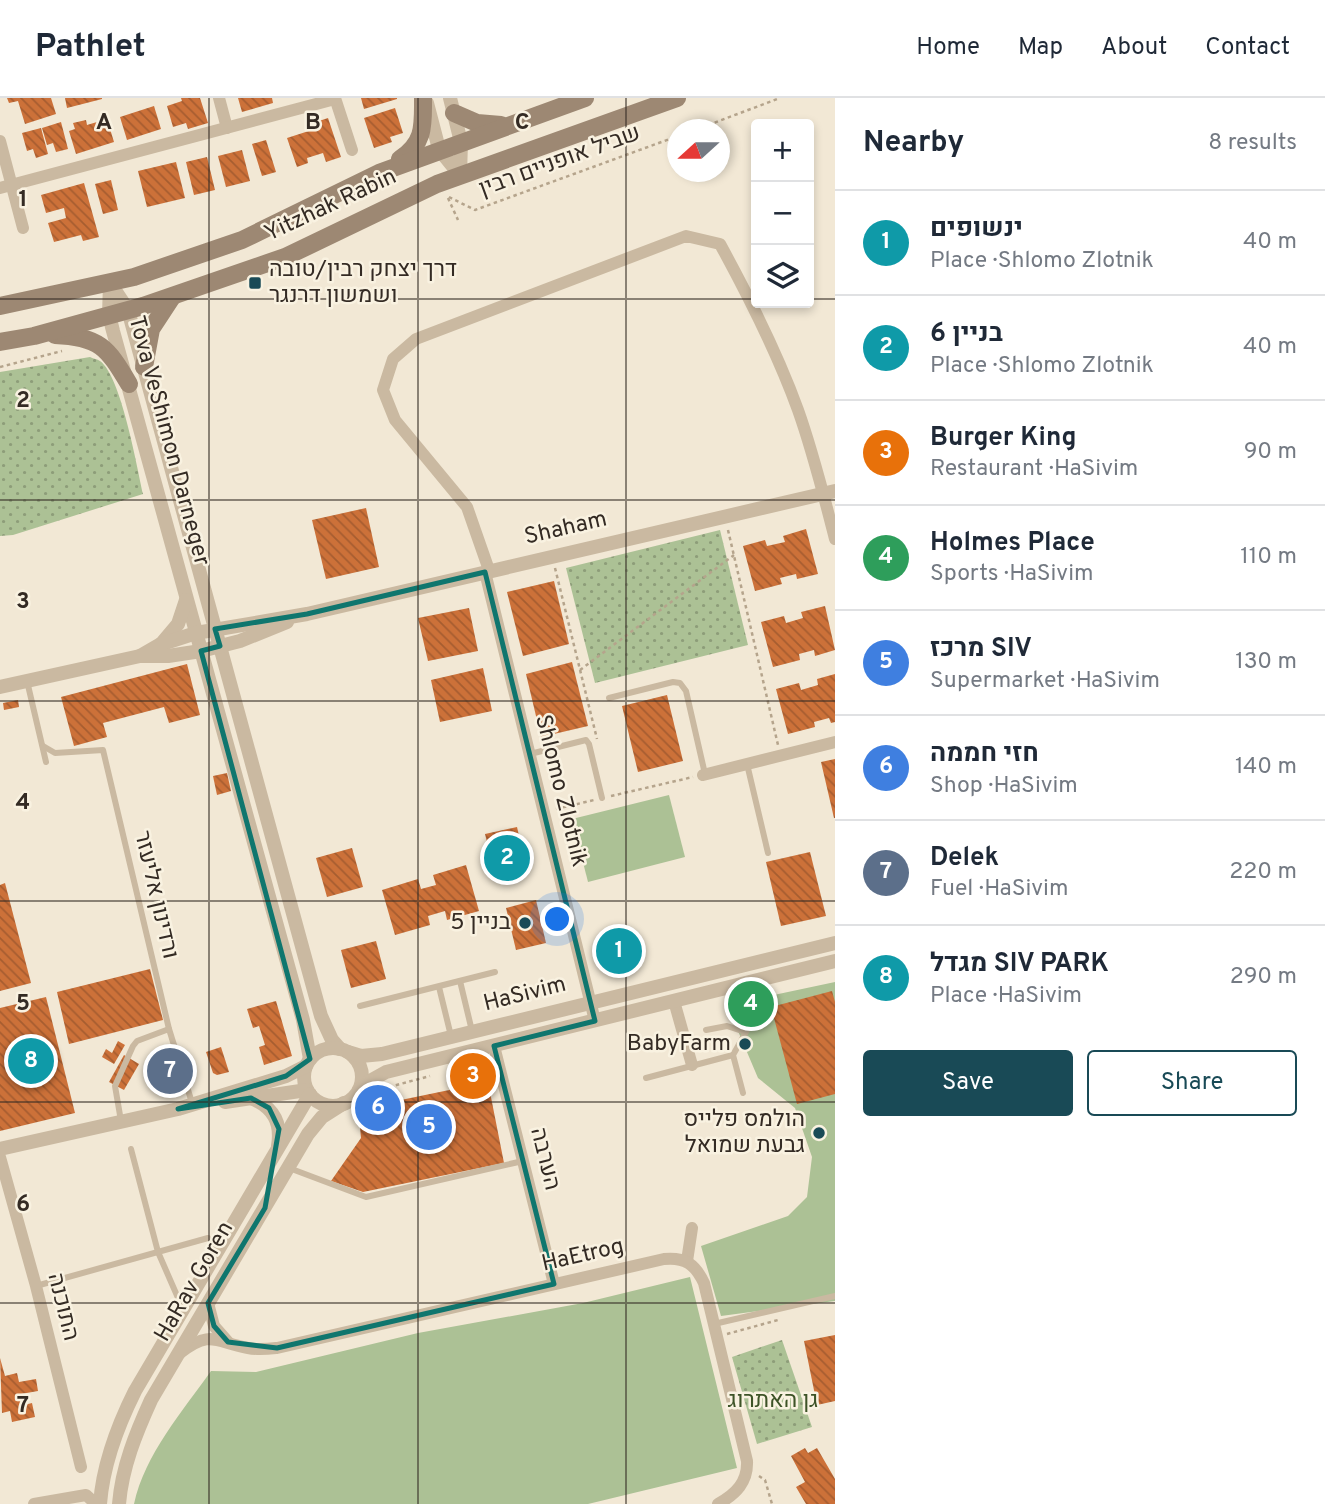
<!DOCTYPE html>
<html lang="en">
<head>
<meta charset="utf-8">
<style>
  body { margin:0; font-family:Overpass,Heebo,sans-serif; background:#f6f6f7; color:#1f2937 }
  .controls { position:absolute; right:21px; top:21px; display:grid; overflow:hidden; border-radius:7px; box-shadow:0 4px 10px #0003 }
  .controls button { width:63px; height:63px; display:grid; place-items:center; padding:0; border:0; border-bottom:2px solid #e0e1e3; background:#fff; color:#1f2937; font:35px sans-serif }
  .compass { position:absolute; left:667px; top:21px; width:63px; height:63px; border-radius:50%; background:#fff; box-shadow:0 4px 10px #0003; rotate:249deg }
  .you { position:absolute; left:558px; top:822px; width:24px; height:24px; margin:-18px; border:5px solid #fff; border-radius:50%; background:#1a73e8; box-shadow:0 0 0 10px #1a73e833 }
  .badge { display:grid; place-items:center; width:46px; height:46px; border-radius:50%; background:#194a56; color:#fff; font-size:23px; font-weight:700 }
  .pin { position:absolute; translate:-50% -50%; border:4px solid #fff; box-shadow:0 2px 7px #0006 }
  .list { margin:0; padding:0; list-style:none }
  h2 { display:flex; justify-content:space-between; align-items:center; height:91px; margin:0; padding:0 28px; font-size:30px }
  h2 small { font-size:23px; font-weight:400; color:#747a83 }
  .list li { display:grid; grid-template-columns:46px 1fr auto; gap:21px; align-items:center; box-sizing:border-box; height:105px; padding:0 28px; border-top:2px solid #e0e1e3 }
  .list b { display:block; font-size:26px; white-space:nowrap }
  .list p { margin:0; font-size:23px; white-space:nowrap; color:#747a83 }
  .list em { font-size:23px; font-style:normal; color:#747a83 }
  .actions { display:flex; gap:14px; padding:21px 28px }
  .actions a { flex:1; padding:16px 0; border:2px solid #194a56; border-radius:7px; text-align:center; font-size:24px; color:#194a56 }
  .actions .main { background:#194a56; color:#fff }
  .icon { flex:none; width:38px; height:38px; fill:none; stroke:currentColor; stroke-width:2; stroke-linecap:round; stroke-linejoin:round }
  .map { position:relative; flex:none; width:835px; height:1406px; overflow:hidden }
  header { display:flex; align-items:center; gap:42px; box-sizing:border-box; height:98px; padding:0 35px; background:#fff; border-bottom:2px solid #e0e1e3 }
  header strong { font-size:33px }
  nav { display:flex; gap:38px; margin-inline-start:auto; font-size:24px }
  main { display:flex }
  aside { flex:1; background:#fff }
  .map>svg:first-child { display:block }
  .grass { fill:#acc195 }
  .park { fill:url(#park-dots) }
  .building { fill:url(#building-back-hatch) }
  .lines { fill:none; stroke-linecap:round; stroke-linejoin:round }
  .path { stroke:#b5a48c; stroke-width:2.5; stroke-dasharray:3.5 3.5; stroke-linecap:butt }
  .service { stroke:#cab9a1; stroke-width:6 }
  .minor { stroke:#cab9a1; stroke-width:12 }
  .tertiary { stroke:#cab9a1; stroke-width:14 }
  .secondary { stroke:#9d8873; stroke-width:18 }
  .marked { fill:none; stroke:#0f766e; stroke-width:5; stroke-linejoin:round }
  .grid { fill:none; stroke:#342b24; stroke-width:2; stroke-opacity:0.55 }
  .poi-dot { fill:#194a56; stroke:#f9f2e1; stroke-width:2.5 }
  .labels { text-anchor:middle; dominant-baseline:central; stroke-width:5; stroke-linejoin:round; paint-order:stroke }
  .street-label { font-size:23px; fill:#342b24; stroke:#f9f2e1 }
  .poi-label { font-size:23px; fill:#342b24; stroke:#f9f2e1; text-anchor:end }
  .park-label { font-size:23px; fill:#3d5327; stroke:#f9f2e1 }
  .grid-label { font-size:23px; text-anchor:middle; font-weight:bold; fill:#342b24; stroke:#f9f2e1; stroke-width:5; stroke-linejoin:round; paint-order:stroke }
</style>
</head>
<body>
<header>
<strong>Pathlet</strong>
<nav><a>Home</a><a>Map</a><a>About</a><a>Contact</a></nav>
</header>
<main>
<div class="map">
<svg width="835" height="1406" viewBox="0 0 835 1406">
  <defs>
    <pattern id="park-dots" width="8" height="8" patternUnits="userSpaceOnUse" patternTransform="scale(1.75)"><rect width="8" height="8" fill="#acc195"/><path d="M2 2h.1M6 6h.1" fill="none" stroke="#8d9d79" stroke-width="1.8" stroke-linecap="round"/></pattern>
    <pattern id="building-back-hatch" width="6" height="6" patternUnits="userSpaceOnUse" patternTransform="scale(1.75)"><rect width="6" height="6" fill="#cc7139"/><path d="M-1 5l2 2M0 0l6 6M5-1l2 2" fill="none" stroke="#a65d30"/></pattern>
  </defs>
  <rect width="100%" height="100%" fill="#f2e8d5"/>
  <g class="grass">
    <path d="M669 697 685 759 588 784 572 721Z"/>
    <path d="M835 884V1203L721 1218 701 1148 788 1118 807 1099 812 1059 795 1010 758 980 727 907Z"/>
    <path d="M690 1179 737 1370 588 1406H134C145 1356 182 1314 211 1273L256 1274 418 1235 583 1205Z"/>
  </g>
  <g class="park">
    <path d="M90 259C94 261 97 261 100 263 121 278 137 369 143 396L13 437 0 438V274Z"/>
    <path d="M720 432 748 547 595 585 566 470Z"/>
    <path d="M782 1242 812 1329 757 1346 732 1259Z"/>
  </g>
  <g class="building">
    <path d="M7 0H51L56 16 25 26 18 3 9 5Z"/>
    <path d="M65 0H102V1L67 10Z"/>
    <path d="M181 0H200L208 25 188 31 186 25 173 29 167 8 182 3Z"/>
    <path d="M238 0H272L273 5 242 14Z"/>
    <path d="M361 0H397V1L364 11Z"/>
    <path d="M154 8 161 31 127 42 120 19Z"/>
    <path d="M395 10 403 35 390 39 392 44 374 50 364 20Z"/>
    <path d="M328 20 341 59 326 64 323 55 307 60 308 65 297 69 287 40 315 31 313 25Z"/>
    <path d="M107 21 114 44 76 56 69 33 75 31 73 25 86 22 87 27Z"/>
    <path d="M61 24 68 51 56 54 53 45 47 47 42 30Z"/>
    <path d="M41 30 48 56 36 60 33 51 27 53 22 35Z"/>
    <path d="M266 42 276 74 262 78 252 46Z"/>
    <path d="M242 52 250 83 226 89 218 58Z"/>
    <path d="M207 59 215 92 194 97 186 64Z"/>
    <path d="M176 64 185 100 147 109 138 73Z"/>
    <path d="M111 82 118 112 103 116 95 86Z"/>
    <path d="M84 85 99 139 83 143 81 137 54 144 48 125 66 120 64 110 46 115 41 97Z"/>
    <path d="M366 410 379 469 326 481 312 422Z"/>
    <path d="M806 431 818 476 797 481 796 476 780 480 782 486 755 493 743 448 765 442 767 448 785 444 783 438Z"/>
    <path d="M554 483 569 546 523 558 507 494Z"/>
    <path d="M825 508 835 552 815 558 814 552 799 556 800 562 773 569 761 524 784 518 786 525 803 520 801 514Z"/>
    <path d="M469 510 478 553 428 563 418 520Z"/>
    <path d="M572 564 588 628 541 639 526 576Z"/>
    <path d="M187 566 200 617 169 625 164 609 103 625 107 639 74 648 61 599Z"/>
    <path d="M483 570 492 613 440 624 431 582Z"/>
    <path d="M835 576V624L831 625 829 620 814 624 815 629 788 636 776 591 799 585 801 592 818 587 817 581Z"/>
    <path d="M667 597 683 663 638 674 622 608Z"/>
    <path d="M18 602 19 609 4 612 3 605Z"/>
    <path d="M835 661V720H834L821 664Z"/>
    <path d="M227 675 231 693 217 697 213 678Z"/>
    <path d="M517 729 527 772 496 780 485 736Z"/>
    <path d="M352 750 363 789 327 799 316 760Z"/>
    <path d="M810 754 826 818 781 828 766 764Z"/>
    <path d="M466 767 479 813 447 822 445 813 428 818 430 827 395 837 382 792 418 781 421 791 436 787 433 777Z"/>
    <path d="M5 785 31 885 0 893V787Z"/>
    <path d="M536 802 546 845 516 852 506 810Z"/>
    <path d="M376 843 386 881 351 890 341 852Z"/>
    <path d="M150 871 163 922 69 946 57 894Z"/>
    <path d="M832 893 835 904V996L797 1006 771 909Z"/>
    <path d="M46 899 75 1015 0 1033V910Z"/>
    <path d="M276 903 292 958 264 967 259 949 265 947 259 928 253 930 247 911Z"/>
    <path d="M118 943 125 947 114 966 102 959 106 951 112 955Z"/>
    <path d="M221 949 229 974 217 977 213 975 206 954Z"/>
    <path d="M124 957 139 966 124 992 109 984Z"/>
    <path d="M488 984 504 1065 363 1094 331 1083 361 1040 359 1018 367 1009Z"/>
    <path d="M835 1237V1303L817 1307 804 1243Z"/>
    <path d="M0 1260 5 1278 17 1275 19 1284 36 1281 38 1293 21 1296 24 1307 32 1305 35 1319 12 1324 10 1313 2 1315Z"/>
    <path d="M805 1350 808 1355 817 1350 835 1381V1406H806L796 1389 805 1384 791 1358Z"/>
  </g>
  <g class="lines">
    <g class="path">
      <path d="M695 32 780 0"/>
      <path d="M449 99 475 112 678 38"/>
      <path d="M448 100 458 122"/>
      <path d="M0 269 62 253"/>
      <path d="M728 432 778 647"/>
      <path d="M555 470 597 641"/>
      <path d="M580 572 734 457"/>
      <path d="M611 698 693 679"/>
      <path d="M556 711 594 702"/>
      <path d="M389 989 430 978"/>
      <path d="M727 1236 778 1222"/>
      <path d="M759 1378 765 1382 772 1406"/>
    </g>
    <g class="service">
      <path d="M27 583 46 664"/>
      <path d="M609 600 673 584 680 585 686 593 705 676"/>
      <path d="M43 648 55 655 103 652 169 931 193 1008"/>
      <path d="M530 656 586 642 589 646 602 700"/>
      <path d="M747 666 768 755"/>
      <path d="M460 883 472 933"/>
      <path d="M439 889 451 938"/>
      <path d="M360 908 495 874"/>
      <path d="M706 932 727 928 745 934"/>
      <path d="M646 980 733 957"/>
      <path d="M743 995 733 957 751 925 763 920"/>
      <path d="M121 1023 115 988 133 948 137 943 169 931"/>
      <path d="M131 1051 158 1154 182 1209"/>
      <path d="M289 1070 366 1099 523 1063"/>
      <path d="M36 1188 208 1140"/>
      <path d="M714 1226 835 1198"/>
    </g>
    <g class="minor">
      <path d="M219 0 227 30"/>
      <path d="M335 0 352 52"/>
      <path d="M0 43 23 130"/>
      <path d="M0 90 335 1"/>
      <path d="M489 472 467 409 395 322 383 292 393 261 416 241 686 138 720 146C749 199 777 254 798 312 813 354 824 398 835 441"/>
      <path d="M485 474 595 923"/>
      <path d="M703 677 835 644"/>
      <path d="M674 903 692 967"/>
      <path d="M494 948 554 1186"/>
      <path d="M0 1059 36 1188 81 1369"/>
      <path d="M687 1163 692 1130"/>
      <path d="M208 1205 214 1228 228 1244"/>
      <path d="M180 1255C211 1231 215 1244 248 1250 258 1252 267 1251 277 1250L664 1161C685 1159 695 1166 704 1185L747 1363C748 1384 736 1396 718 1406"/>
      <path d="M34 1406 86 1397 96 1406"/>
    </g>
    <g class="tertiary">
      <path d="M450 0 461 44 460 77"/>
      <path d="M427 5 439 51 460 77"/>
      <path d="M110 185 109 217 113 233 303 922 310 961"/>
      <path d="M110 185 128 212 321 918 332 942 340 951"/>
      <path d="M162 545 178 526 186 502"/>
      <path d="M140 558 159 547 196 535 307 516 835 393"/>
      <path d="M0 589 140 558H168L201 553 240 543 287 524"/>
      <circle cx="333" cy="979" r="29"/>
      <path d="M348 954 361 958 382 956 835 845"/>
      <path d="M359 992 368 984 386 974 835 863"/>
      <path d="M251 1000C273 1009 282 1024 278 1048"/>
      <path d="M225 1004 307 992"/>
      <path d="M0 1051 178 1011 286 978 306 968"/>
      <path d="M100 1406C103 1366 117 1329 135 1293L310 996"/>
      <path d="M119 1406C122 1369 136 1335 151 1302L308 1036 322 1019 344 1005"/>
    </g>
    <g class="secondary">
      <path d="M454 15 477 25 501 27"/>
      <path d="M400 61C425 45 423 27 423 0"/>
      <path d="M0 208 134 179 242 142 379 75 585 0"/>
      <path d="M55 237C100 239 107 249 129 286"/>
      <path d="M0 244 34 238 143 208 285 159 437 86 677 0"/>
      <path d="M144 269 151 231 172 199"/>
    </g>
  </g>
  <path class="marked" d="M485 474 595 923 494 948 554 1186 277 1250 228 1244 214 1228 208 1205 265 1110 279 1031 269 1010 251 1000 178 1011 286 978 310 961 201 553 220 548 215 531 307 516Z"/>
  <path class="grid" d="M209 0V1406M418 0V1406M626 0V1406M0 201H756M809 201H835M0 402H835M0 603H835M0 803H835M0 1004H835M0 1205H835"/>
  <g class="poi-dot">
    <rect x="248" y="178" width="14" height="14" rx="3.5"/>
    <circle cx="525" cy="825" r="7"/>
    <circle cx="745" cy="946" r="7"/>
    <circle cx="819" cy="1035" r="7"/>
  </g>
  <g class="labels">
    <g class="street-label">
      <text transform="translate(560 64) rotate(-20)">שביל אופניים רבין</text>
      <text transform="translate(331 108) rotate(-25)">Yitzhak Rabin</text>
      <text transform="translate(168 343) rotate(75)">Tova VeShimon Darneger</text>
      <text transform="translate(566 431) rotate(-13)">Shaham</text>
      <text transform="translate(560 693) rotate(76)">Shlomo Zlotnik</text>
      <text transform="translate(155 797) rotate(77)">ורדינון אליעזר</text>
      <text transform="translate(525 897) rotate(-14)">HaSivim</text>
      <text transform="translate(544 1061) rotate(76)">הערבה</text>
      <text transform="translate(583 1158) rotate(-13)">HaEtrog</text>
      <text transform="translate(195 1184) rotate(-60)">HaRav Goren</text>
      <text transform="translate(62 1209) rotate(76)">התוכנה</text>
    </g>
    <g class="poi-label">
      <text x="269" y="172" text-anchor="start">דרך יצחק רבין/טובה<tspan x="269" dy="26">ושמשון דרנגר</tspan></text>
      <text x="511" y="825">בניין 5</text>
      <text x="731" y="946">BabyFarm</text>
      <text x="805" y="1022">הולמס פלייס<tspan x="805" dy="26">גבעת שמואל</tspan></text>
    </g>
    <g class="park-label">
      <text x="773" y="1303">גן האתרוג</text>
    </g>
  </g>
  <g class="grid-label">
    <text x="104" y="31">A</text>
    <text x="313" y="31">B</text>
    <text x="522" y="31">C</text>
    <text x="23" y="108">1</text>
    <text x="23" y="309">2</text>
    <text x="23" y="510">3</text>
    <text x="23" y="711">4</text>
    <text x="23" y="912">5</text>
    <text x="23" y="1113">6</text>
    <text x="23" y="1314">7</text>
  </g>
</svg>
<div class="controls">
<button>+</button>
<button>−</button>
<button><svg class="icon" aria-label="layers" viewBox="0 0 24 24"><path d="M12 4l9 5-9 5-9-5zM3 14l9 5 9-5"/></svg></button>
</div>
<svg class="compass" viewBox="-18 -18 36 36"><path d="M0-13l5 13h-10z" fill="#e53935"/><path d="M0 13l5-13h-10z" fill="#747a83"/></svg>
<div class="you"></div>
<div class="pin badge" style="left:619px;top:853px;background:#0f9aa8">1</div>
<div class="pin badge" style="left:507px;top:760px;background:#0f9aa8">2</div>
<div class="pin badge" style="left:473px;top:978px;background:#e8710a">3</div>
<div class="pin badge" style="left:751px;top:906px;background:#2e9e5b">4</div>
<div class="pin badge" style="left:429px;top:1029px;background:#3f7fe0">5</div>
<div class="pin badge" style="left:378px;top:1010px;background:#3f7fe0">6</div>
<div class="pin badge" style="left:170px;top:973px;background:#5c6f8a">7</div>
<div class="pin badge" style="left:31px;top:963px;background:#0f9aa8">8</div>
</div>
<aside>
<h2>Nearby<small>8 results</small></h2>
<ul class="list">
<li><span class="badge" style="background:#0f9aa8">1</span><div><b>ינשופים</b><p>Place · Shlomo Zlotnik</p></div><em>40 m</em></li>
<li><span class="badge" style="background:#0f9aa8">2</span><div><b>בניין 6</b><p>Place · Shlomo Zlotnik</p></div><em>40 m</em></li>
<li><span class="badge" style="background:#e8710a">3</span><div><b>Burger King</b><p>Restaurant · HaSivim</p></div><em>90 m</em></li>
<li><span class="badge" style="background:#2e9e5b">4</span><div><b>Holmes Place</b><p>Sports · HaSivim</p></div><em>110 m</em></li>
<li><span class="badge" style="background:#3f7fe0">5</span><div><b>מרכז SIV</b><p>Supermarket · HaSivim</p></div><em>130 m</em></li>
<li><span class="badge" style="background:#3f7fe0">6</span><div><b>חזי חממה</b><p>Shop · HaSivim</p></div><em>140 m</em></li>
<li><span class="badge" style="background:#5c6f8a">7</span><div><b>Delek</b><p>Fuel · HaSivim</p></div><em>220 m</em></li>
<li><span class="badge" style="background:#0f9aa8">8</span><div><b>מגדל SIV PARK</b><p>Place · HaSivim</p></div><em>290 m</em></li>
</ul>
<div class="actions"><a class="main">Save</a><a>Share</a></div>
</aside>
</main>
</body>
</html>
